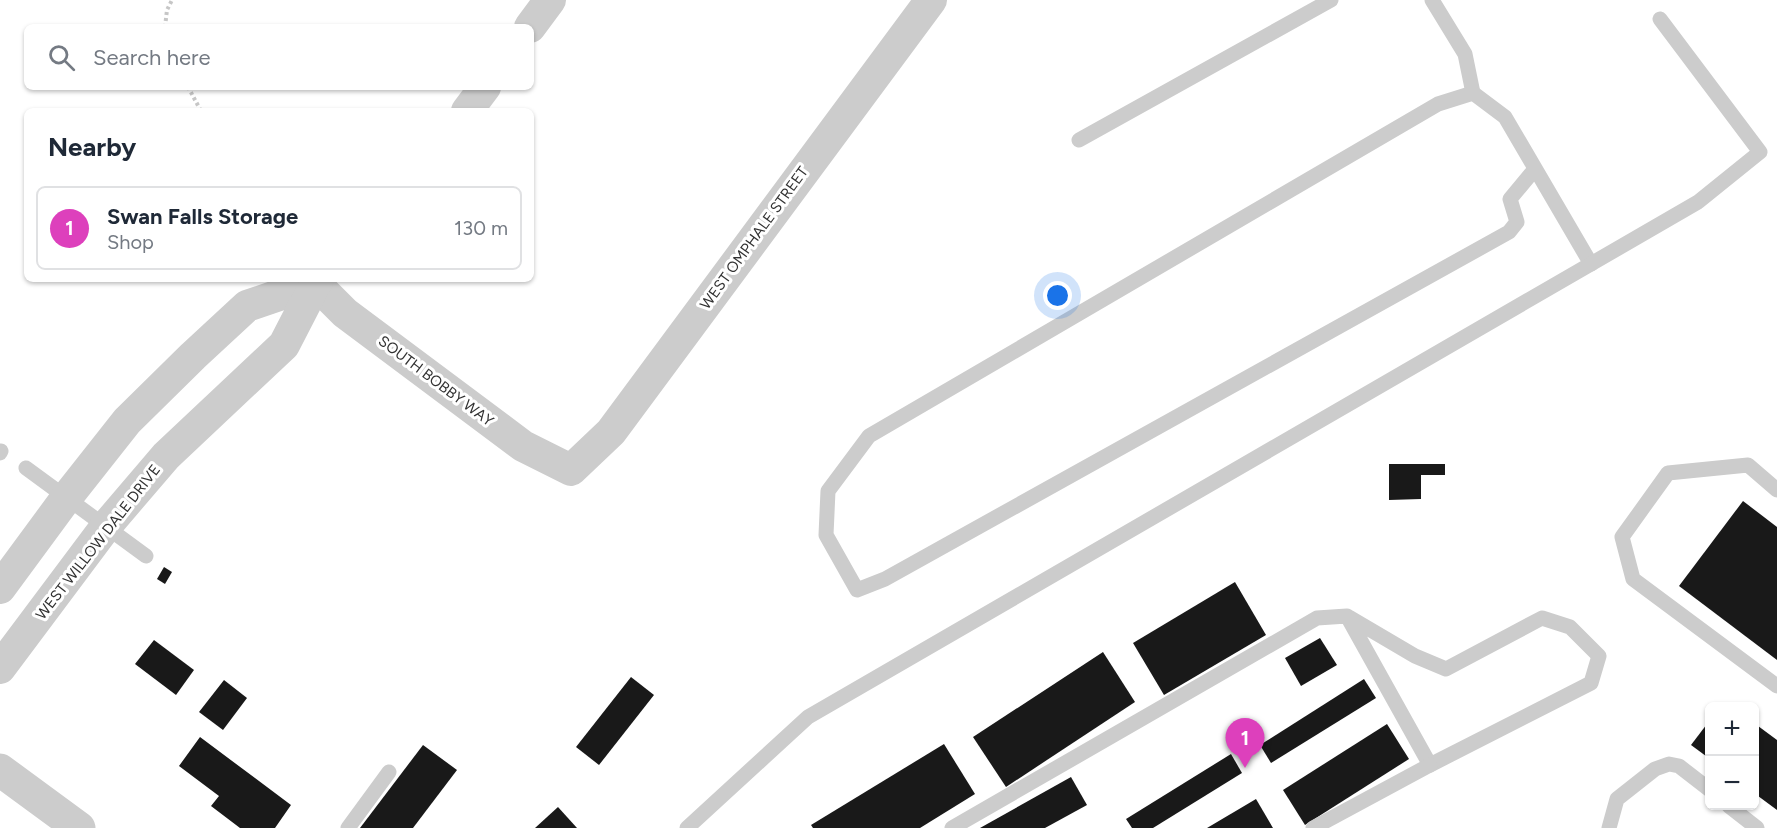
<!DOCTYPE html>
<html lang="en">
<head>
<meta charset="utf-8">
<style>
  body { margin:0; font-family:Figtree,sans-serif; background:#f6f6f7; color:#1f2937 }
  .controls { position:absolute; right:18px; bottom:18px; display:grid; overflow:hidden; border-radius:9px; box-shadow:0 2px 4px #0004 }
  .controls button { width:54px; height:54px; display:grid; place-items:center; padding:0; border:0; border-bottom:2px solid #e0e1e3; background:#fff; color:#1f2937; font:30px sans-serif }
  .you { position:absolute; left:1058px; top:296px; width:21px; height:21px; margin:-15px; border:4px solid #fff; border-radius:50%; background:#1a73e8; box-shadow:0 0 0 9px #1a73e833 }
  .badge { display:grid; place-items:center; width:39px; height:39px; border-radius:50%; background:#dd40bc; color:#fff; font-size:20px; font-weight:700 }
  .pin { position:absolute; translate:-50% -50px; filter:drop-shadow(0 2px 3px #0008) }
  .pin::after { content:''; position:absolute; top:32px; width:21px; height:18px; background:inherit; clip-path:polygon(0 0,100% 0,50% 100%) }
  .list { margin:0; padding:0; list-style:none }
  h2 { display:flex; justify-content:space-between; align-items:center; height:78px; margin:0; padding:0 24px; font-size:26px }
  h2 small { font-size:20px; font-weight:400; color:#747a83 }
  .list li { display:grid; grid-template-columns:39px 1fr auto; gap:18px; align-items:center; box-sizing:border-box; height:84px; margin:0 12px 12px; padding:0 12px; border:2px solid #e0e1e3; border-radius:9px }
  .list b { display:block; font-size:22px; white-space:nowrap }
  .list p { margin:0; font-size:20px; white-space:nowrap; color:#747a83 }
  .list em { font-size:20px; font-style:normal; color:#747a83 }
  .icon { flex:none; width:33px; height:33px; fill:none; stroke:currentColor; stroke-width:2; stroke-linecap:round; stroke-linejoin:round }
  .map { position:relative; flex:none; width:1777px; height:828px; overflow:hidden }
  .search { position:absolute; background:#fff; box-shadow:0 2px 4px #0004; left:24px; top:24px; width:510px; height:66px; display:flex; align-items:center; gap:15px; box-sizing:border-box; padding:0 21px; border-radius:9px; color:#747a83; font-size:22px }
  .panel { position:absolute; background:#fff; box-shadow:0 2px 4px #0004; left:24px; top:108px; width:510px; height:174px; border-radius:9px }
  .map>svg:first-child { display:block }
  .building { fill:#191919 }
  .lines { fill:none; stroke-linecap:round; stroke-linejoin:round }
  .path { stroke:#c6c6c6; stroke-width:4; stroke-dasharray:3 3; stroke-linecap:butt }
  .service { stroke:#ccc; stroke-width:15 }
  .minor { stroke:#ccc; stroke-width:32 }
  .tertiary { stroke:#ccc; stroke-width:33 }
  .labels { text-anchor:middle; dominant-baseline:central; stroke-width:6; stroke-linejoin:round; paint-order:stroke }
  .street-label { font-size:15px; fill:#323232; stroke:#fff }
</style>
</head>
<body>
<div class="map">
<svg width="1777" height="828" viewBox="0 0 1777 828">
  <rect width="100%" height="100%" fill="#fff"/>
  <g class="building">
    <path d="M1389 464H1445V475H1421V499L1389 500Z"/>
    <path d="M1743 501 1777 527V660L1679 586Z"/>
    <path d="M164 567 172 572 165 584 157 579Z"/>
    <path d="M1235 582 1266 635 1164 695 1133 643Z"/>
    <path d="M1320 638 1337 665 1301 686 1285 658Z"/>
    <path d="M154 640 194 670 176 695 135 664Z"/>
    <path d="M1103 652 1135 702 1006 787 973 737Z"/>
    <path d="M631 677 654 695 599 765 576 747Z"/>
    <path d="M1364 679 1376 698 1271 763 1260 745Z"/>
    <path d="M224 680 247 698 223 730 199 712Z"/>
    <path d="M1710 720V759L1691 745Z"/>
    <path d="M1754 723 1777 740V810L1754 793Z"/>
    <path d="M1387 724 1409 759 1305 825 1283 790Z"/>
    <path d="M200 737 291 805 275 828H240L211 806 219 796 179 766Z"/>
    <path d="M944 744 975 794 920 828H813L811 825Z"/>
    <path d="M423 745 457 770 413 828H360Z"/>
    <path d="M1231 754 1242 773 1153 828H1132L1126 819Z"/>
    <path d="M1071 777 1087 805 1045 828H980Z"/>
    <path d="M1256 799 1273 828H1207Z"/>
    <path d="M558 807 577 828H535Z"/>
  </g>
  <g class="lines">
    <g class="path">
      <path d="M165 27 167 10 172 0"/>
      <path d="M188 87 201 111"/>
    </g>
    <g class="service">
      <path d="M1432 0 1465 54 1473 93"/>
      <path d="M1079 140 1331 0"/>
      <path d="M1535 169 1510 199 1517 222 1509 232 885 579 857 590 826 535 828 491 869 436 1438 104 1473 93 1505 117 1591 264"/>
      <path d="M0 453 1 451"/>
      <path d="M26 468 146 556"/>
      <path d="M1777 490 1748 465 1668 473 1622 537 1633 579 1777 686"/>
      <path d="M1729 806 1757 828"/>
      <path d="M348 828 389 772"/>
      <path d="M687 828 808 717 1698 202 1760 152 1660 19"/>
      <path d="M952 828 1317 618 1347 616 1415 656 1446 669 1542 618 1570 627 1599 656 1591 683 1430 765 1347 616"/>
      <path d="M1313 828 1430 765"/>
      <path d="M1609 828 1617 799 1655 769 1669 764 1679 766 1710 790"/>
    </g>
    <g class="minor">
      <path d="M530 27 550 0"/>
      <path d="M467 111 485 87"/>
      <path d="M311 279 345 313 523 446 571 470 611 432 931 0"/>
      <path d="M0 588 67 497 127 421 193 356 247 306 314 283"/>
      <path d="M0 668 107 525 166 456 284 345 318 279"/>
    </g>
    <path class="tertiary" d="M0 770 79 828"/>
  </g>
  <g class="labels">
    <g class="street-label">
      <text transform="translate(754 238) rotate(-54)">WEST OMPHALE STREET</text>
      <text transform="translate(436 381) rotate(37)">SOUTH BOBBY WAY</text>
      <text transform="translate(98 542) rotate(-52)">WEST WILLOW DALE DRIVE</text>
    </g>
  </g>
</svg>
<div class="controls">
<button>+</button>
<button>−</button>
</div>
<div class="you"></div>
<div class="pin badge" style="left:1245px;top:768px">1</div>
<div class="search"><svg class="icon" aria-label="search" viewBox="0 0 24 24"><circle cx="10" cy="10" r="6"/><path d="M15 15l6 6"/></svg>Search here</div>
<section class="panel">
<h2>Nearby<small></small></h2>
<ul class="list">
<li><span class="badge">1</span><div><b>Swan Falls Storage</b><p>Shop</p></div><em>130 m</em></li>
</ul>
</section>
</div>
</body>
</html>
